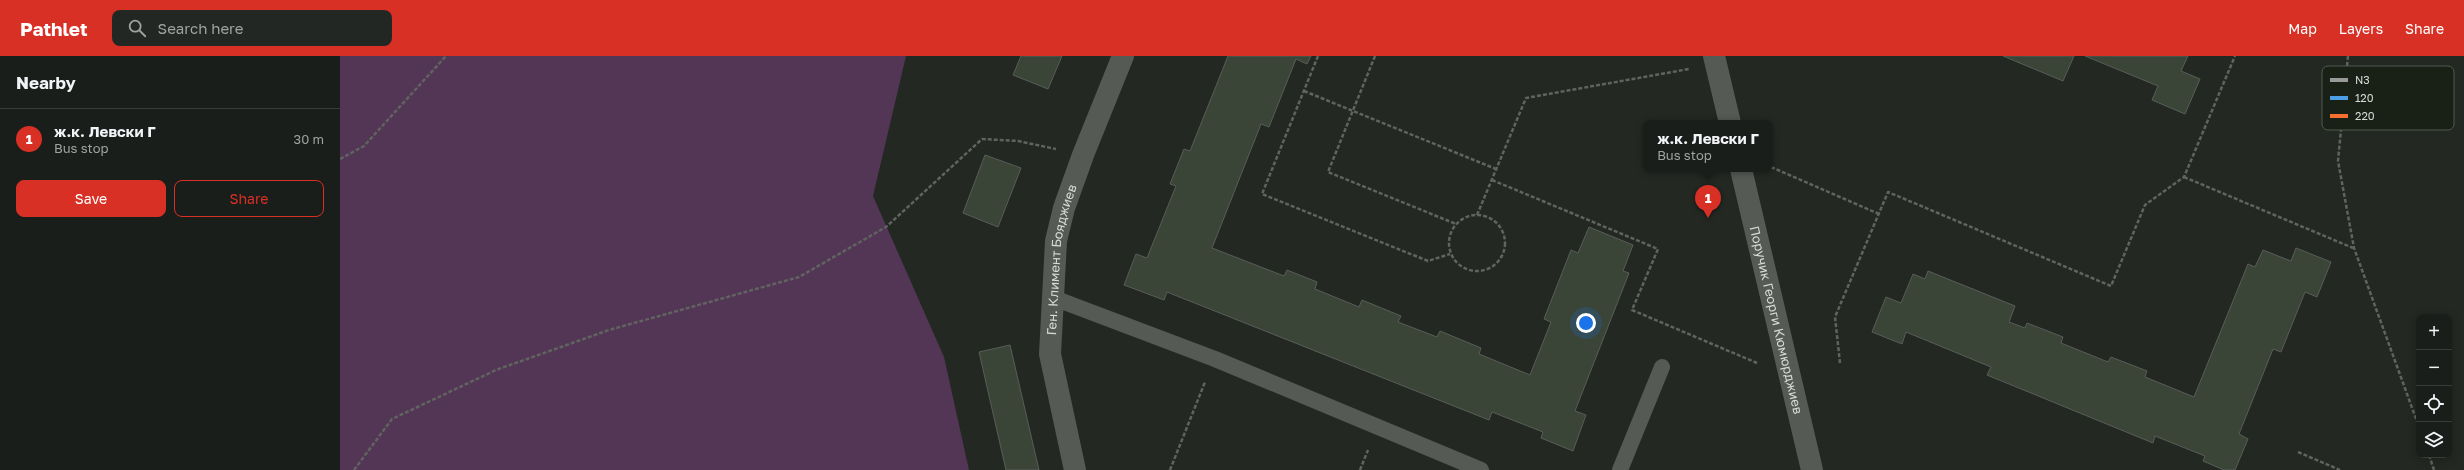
<!DOCTYPE html>
<html lang="en">
<head>
<meta charset="utf-8">
<style>
  body { margin:0; font-family:"Golos Text",sans-serif; background:#232723; color:#f1f3f6 }
  .controls { position:absolute; right:12px; bottom:12px; display:grid; overflow:hidden; border-radius:8px; box-shadow:0 2px 10px #0003 }
  .controls button { width:36px; height:36px; display:grid; place-items:center; padding:0; border:0; border-bottom:1px solid #383c39; background:#1a1e1a; color:#f1f3f6; font:20px sans-serif }
  .you { position:absolute; left:1246px; top:267px; width:14px; height:14px; margin:-10px; border:3px solid #fff; border-radius:50%; background:#1a73e8; box-shadow:0 0 0 6px #1a73e833 }
  .badge { display:grid; place-items:center; width:26px; height:26px; border-radius:50%; background:#d93025; color:#fff; font-size:13px; font-weight:700 }
  .pin { position:absolute; translate:-50% -33px; filter:drop-shadow(0 1px 2px #0008) }
  .pin::after { content:''; position:absolute; top:21px; width:14px; height:12px; background:inherit; clip-path:polygon(0 0,100% 0,50% 100%) }
  .popup { position:absolute; left:1303px; top:64px; width:130px; height:52px; box-sizing:border-box; display:grid; place-content:center; border-radius:8px; background:#1a1e1a; filter:drop-shadow(0 1px 3px #0005); font-size:13px; white-space:nowrap; color:#9fa2a2 }
  .popup b { font-size:15px; color:#f1f3f6 }
  .popup::after { content:''; position:absolute; left:50%; top:100%; margin-left:-8px; border:8px solid transparent; border-top-color:#1a1e1a }
  .list { margin:0; padding:0; list-style:none }
  h2 { display:flex; justify-content:space-between; align-items:center; height:52px; margin:0; padding:0 16px; font-size:17px }
  h2 small { font-size:13px; font-weight:400; color:#9fa2a2 }
  .list li { display:grid; grid-template-columns:26px 1fr auto; gap:12px; align-items:center; box-sizing:border-box; height:60px; padding:0 16px; border-top:1px solid #383c39 }
  .list b { display:block; font-size:15px; white-space:nowrap }
  .list p { margin:0; font-size:13px; white-space:nowrap; color:#9fa2a2 }
  .list em { font-size:13px; font-style:normal; color:#9fa2a2 }
  .actions { display:flex; gap:8px; padding:12px 16px }
  .actions a { flex:1; padding:9px 0; border:1px solid #d93025; border-radius:8px; text-align:center; font-size:14px; color:#d93025 }
  .actions .main { background:#d93025; color:#fff }
  .icon { flex:none; width:22px; height:22px; fill:none; stroke:currentColor; stroke-width:2; stroke-linecap:round; stroke-linejoin:round }
  .map { position:relative; flex:none; width:2124px; height:414px; overflow:hidden }
  header { display:flex; align-items:center; gap:24px; box-sizing:border-box; height:56px; padding:0 20px; background:#d93025; color:#fff }
  header strong { font-size:19px }
  nav { display:flex; gap:22px; margin-inline-start:auto; font-size:14px }
  .search { width:280px; height:36px; background:#232723; display:flex; align-items:center; gap:10px; box-sizing:border-box; padding:0 14px; border-radius:8px; color:#9fa2a2; font-size:15px }
  main { display:flex }
  aside { flex:1; background:#1a1e1a }
  .map>svg:first-child { display:block }
  .green { fill:#533655 }
  .building { fill:#3a4537; stroke:#595d58 }
  .lines { fill:none; stroke-linecap:round; stroke-linejoin:round }
  .path { stroke:#60635f; stroke-width:2.5; stroke-dasharray:4 2; stroke-linecap:butt }
  .lane { stroke:#565a55; stroke-width:16 }
  .street { stroke:#565a55; stroke-width:22 }
  .labels { text-anchor:middle; dominant-baseline:central; stroke-width:3; stroke-linejoin:round; paint-order:stroke }
  .street-label { font-size:13px; fill:#d6dbd4; stroke:#192116 }
  .key { fill:#192116; stroke:#52594f; stroke-width:1 }
  .key-label { font-size:11px; fill:#d6dbd4 }
</style>
</head>
<body>
<header>
<strong>Pathlet</strong>
<div class="search"><svg class="icon" aria-label="search" viewBox="0 0 24 24"><circle cx="10" cy="10" r="6"/><path d="M15 15l6 6"/></svg>Search here</div>
<nav><a>Map</a><a>Layers</a><a>Share</a></nav>
</header>
<main>
<aside>
<h2>Nearby<small></small></h2>
<ul class="list">
<li><span class="badge">1</span><div><b>ж.к. Левски Г</b><p>Bus stop</p></div><em>30 m</em></li>
</ul>
<div class="actions"><a class="main">Save</a><a>Share</a></div>
</aside>
<div class="map">
<svg width="2124" height="414" viewBox="0 0 2124 414">
  <rect width="100%" height="100%" fill="#232823"/>
  <path class="green" d="M0 0H566L533 140 604 301 629 414H0Z"/>
  <g class="building">
    <path d="M681 0H722L708 33 673 19Z"/>
    <path d="M888 0H971L967 8 956 3 929 71 921 68 872 192 944 220 947 214 977 226 975 233 1019 251 1022 244 1061 260 1058 266 1097 281 1100 275 1141 292 1139 298 1190 319 1211 266 1204 263 1231 194 1238 197 1249 171 1293 189 1283 215 1289 217 1235 355 1246 359 1233 395 1201 382 1203 376 1152 356 1149 364 837 240 827 236 824 244 784 229 796 198 807 202 836 130 830 128 844 93 850 95Z"/>
    <path d="M1663 0H1734L1723 25Z"/>
    <path d="M1745 0H1848L1841 15 1860 23 1845 58 1812 44 1818 30Z"/>
    <path d="M645 99 681 112 658 171 623 157Z"/>
    <path d="M1956 192 1991 206 1977 241 1965 236 1941 296 1933 293 1899 378 1908 383 1895 414H1884L1863 405 1865 400 1815 380 1813 387 1647 319 1651 311 1566 276 1562 288 1532 276 1546 241 1561 247 1573 218 1585 223 1588 215 1675 250 1669 266 1685 272 1687 267 1723 281 1721 287 1768 306 1771 301 1807 315 1805 321 1854 341 1908 208 1915 211 1923 194 1951 205Z"/>
    <path d="M670 289 699 414H666L639 296Z"/>
  </g>
  <g class="lines">
    <g class="path">
      <path d="M978 0 922 138 1088 205 1110 198"/>
      <path d="M1035 0 988 116 1116 168"/>
      <path d="M2008 0 1998 105 2014 192 2079 371"/>
      <path d="M964 35 1156 113"/>
      <path d="M0 103 24 90 106 0"/>
      <path d="M1431 111 1539 158"/>
      <path d="M1844 121 2013 192"/>
      <path d="M1152 124 1318 193 1292 254 1417 307"/>
      <circle cx="1137" cy="187" r="28"/>
      <path d="M1137 159 1186 42 1349 13"/>
      <path d="M1500 307 1495 261 1548 136 1771 230 1805 149 1844 121 1895 0"/>
      <path d="M1958 396 2000 414"/>
      <path d="M2089 399 2094 414"/>
      <path d="M14 414 52 363 156 314 269 274 459 221 546 171 642 83 678 85 716 93"/>
      <path d="M830 414 865 326"/>
      <path d="M1020 414 1028 394"/>
    </g>
    <g class="lane">
      <path d="M711 241 875 303 1141 414"/>
      <path d="M1280 414 1322 311"/>
    </g>
    <g class="street">
      <path d="M1374 0 1390 67"/>
      <path id="s1" d="M1401 113 1472 414"/>
      <path id="s2" d="M735 414 710 298 716 185 724 152 743 99 783 0"/>
    </g>
  </g>
  <g class="labels">
    <g class="street-label">
      <text stroke="none"><textPath href="#s2" startOffset="214">Ген. Климент Бояджиев</textPath></text>
      <text stroke="none"><textPath href="#s1" startOffset="155">Поручик Георги Кюмюрджиев</textPath></text>
    </g>
  </g>
  <rect x="1982" y="10" width="132" height="64" rx="6" class="key"/>
  <rect x="1990" y="22" width="18" height="4" fill="#999"/>
  <rect x="1990" y="40" width="18" height="4" fill="#4d9ee5"/>
  <rect x="1990" y="58" width="18" height="4" fill="#f46f30"/>
  <g class="key-label">
    <text x="2015" y="28">N3</text>
    <text x="2015" y="46">120</text>
    <text x="2015" y="64">220</text>
  </g>
</svg>
<div class="controls">
<button>+</button>
<button>−</button>
<button><svg class="icon" aria-label="locate" viewBox="0 0 24 24"><circle cx="12" cy="12" r="6"/><path d="M12 2v4M12 18v4M2 12h4M18 12h4"/></svg></button>
<button><svg class="icon" aria-label="layers" viewBox="0 0 24 24"><path d="M12 4l9 5-9 5-9-5zM3 14l9 5 9-5"/></svg></button>
</div>
<div class="you"></div>
<div class="pin badge" style="left:1368px;top:162px">1</div>
<div class="popup"><b>ж.к. Левски Г</b>Bus stop</div>
</div>
</main>
</body>
</html>
